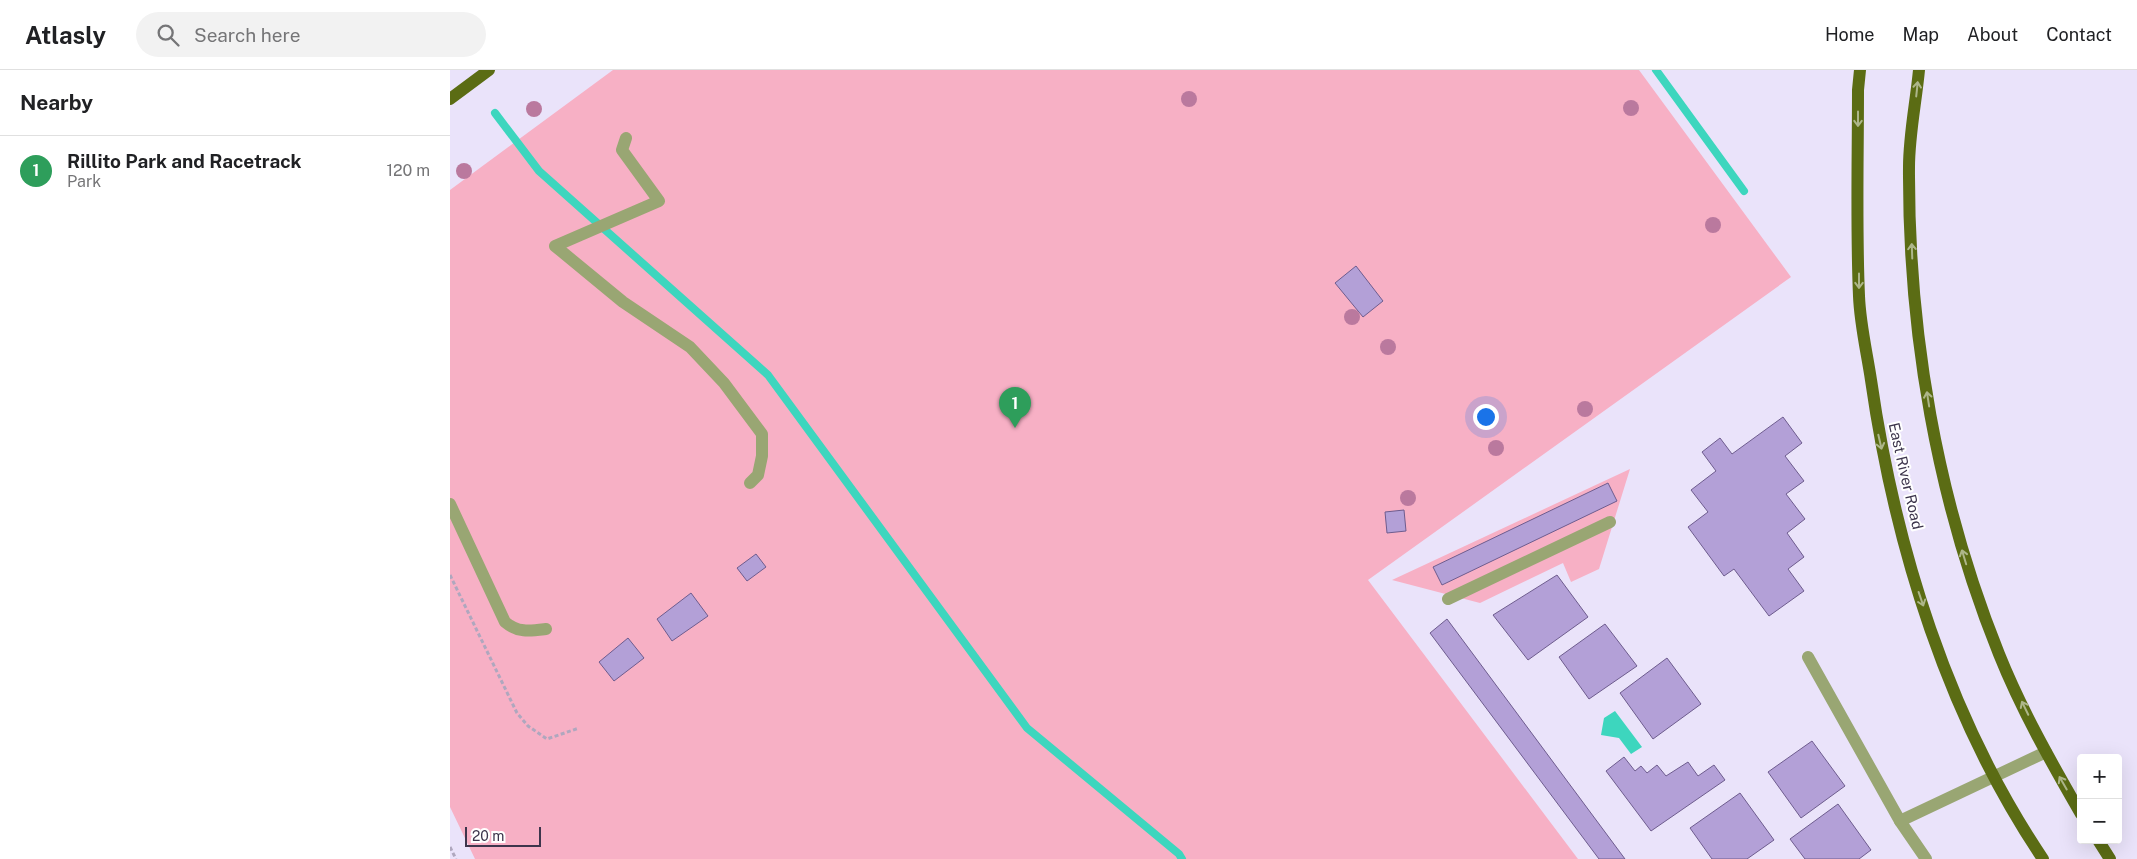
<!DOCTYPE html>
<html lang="en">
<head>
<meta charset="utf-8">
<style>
  body { margin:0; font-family:"Public Sans",sans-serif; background:#f2f2f2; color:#202124 }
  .controls { position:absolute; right:15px; bottom:15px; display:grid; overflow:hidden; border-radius:5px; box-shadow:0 5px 20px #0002 }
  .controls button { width:45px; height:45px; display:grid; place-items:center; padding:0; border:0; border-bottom:1px solid #e0e0e0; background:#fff; color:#202124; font:25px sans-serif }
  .scale { position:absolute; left:15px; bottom:12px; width:76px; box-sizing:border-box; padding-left:5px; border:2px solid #3d354c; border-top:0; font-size:14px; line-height:18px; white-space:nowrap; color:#3d354c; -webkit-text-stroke:4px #fff; paint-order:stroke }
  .you { position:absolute; left:1035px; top:346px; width:18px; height:18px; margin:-12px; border:4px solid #fff; border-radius:50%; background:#1a73e8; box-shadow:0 0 0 8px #1a73e833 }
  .badge { display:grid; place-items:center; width:32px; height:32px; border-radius:50%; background:#7c3aed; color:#fff; font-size:16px; font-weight:700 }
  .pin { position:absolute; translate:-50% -41px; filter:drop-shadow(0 1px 2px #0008) }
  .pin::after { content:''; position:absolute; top:26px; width:18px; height:15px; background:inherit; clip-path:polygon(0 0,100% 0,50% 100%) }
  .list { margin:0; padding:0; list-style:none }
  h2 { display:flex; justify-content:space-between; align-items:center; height:65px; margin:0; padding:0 20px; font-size:21px }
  h2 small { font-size:16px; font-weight:400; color:#757577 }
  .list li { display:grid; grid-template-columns:32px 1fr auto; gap:15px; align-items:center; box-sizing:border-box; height:70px; padding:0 20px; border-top:1px solid #e0e0e0 }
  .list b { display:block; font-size:19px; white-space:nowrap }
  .list p { margin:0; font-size:16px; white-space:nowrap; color:#757577 }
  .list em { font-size:16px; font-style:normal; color:#757577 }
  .icon { flex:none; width:28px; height:28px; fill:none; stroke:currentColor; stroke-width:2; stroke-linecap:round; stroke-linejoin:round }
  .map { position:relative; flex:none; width:1687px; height:789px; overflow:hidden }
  header { display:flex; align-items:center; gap:30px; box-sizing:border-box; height:70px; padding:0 25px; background:#fff; border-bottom:1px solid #e0e0e0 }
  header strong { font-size:24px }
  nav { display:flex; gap:28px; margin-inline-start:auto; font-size:18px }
  .search { width:350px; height:45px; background:#f2f2f2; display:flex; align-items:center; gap:12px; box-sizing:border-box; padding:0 18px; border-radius:28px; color:#757577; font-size:19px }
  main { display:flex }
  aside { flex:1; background:#fff }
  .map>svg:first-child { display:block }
  .green { fill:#f7b0c5 }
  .water { fill:#3dd6be }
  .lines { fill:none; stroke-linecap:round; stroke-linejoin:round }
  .stream { stroke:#3dd6be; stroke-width:8 }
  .building { fill:#b3a0d7; stroke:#6e5c8e }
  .path { stroke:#afa7be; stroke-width:3; stroke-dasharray:4 2.5; stroke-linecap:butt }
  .minor { stroke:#99a673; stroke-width:12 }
  .major { stroke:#5b6c14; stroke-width:12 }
  .tree { fill:#ba799e }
  .oneway { stroke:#adb68a }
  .labels { text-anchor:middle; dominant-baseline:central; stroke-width:4; stroke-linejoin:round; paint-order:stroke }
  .street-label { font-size:15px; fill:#3d354c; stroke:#fff }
</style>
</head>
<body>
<header>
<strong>Atlasly</strong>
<div class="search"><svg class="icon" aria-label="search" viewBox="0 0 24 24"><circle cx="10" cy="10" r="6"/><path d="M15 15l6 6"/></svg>Search here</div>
<nav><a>Home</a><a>Map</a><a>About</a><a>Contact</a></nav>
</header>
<main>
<aside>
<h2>Nearby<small></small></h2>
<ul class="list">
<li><span class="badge" style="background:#2e9e5b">1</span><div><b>Rillito Park and Racetrack</b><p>Park</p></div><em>120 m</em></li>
</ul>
</aside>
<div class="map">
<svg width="1687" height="789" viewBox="0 0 1687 789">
  <rect width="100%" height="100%" fill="#eae3fa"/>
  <g class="green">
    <path d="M163 0H1189L1341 207 918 510 1128 789H25L0 737V120Z"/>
    <path d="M1180 399 1149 499 1121 512 1113 493 1030 533 942 510Z"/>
  </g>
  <path class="water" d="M1165 641 1192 677 1181 684 1169 668 1151 665 1154 648Z"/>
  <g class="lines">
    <g class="stream">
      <path d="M1206 0 1294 121"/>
      <path d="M45 43 89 101 318 305 577 658 729 784 732 789"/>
    </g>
  </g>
  <g class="building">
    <path d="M906 196 933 231 913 247 885 213Z"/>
    <path d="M1333 347 1352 373 1335 386 1354 411 1336 424 1355 449 1337 463 1354 487 1338 499 1354 521 1319 546 1284 499 1274 506 1238 457 1258 442 1241 420 1266 401 1252 382 1270 368 1282 384Z"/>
    <path d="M1158 413 1167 431 992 515 983 497Z"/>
    <path d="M954 440 956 461 937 463 935 442Z"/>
    <path d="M306 484 316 497 297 511 287 498Z"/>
    <path d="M1107 505 1138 547 1078 590 1043 545Z"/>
    <path d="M241 523 258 546 222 571 207 549Z"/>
    <path d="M997 549 1175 789H1149L980 563Z"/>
    <path d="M1155 554 1187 596 1139 629 1109 587Z"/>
    <path d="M178 568 194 588 164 611 149 592Z"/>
    <path d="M1217 588 1251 634 1203 669 1170 623Z"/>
    <path d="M1362 671 1395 716 1351 748 1318 702Z"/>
    <path d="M1174 687 1185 701 1191 696 1197 703 1207 695 1216 706 1238 692 1248 706 1264 695 1275 710 1201 761 1156 701Z"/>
    <path d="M1290 723 1324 770 1297 789H1262L1240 758Z"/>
    <path d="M1388 734 1421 780 1409 789H1355L1340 769Z"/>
  </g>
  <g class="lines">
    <g class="path">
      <path d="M0 505 67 643 78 656 97 669 129 658"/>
      <path d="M0 777 6 789"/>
    </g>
    <g class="minor">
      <path d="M176 68 172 80 209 131 105 176 173 232 240 277 274 313 312 364V386L308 405 300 413"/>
      <path d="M0 434 55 552C68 563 80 561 96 559"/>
      <path d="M998 529 1160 452"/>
      <path d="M1358 587 1450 751 1476 789"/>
      <path d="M1450 751 1596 682"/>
    </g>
    <g class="major">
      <path d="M1410 0 1408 20C1408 89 1406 158 1409 226 1410 254 1417 283 1421 310 1445 477 1498 648 1593 789"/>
      <path d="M1469 0C1466 32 1459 65 1459 97 1458 263 1487 430 1549 584 1571 639 1601 692 1631 744"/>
      <path d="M0 29 39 0"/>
      <path d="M1648 770 1660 789"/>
    </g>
  </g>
  <g class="tree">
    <circle cx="739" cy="29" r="8"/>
    <circle cx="1181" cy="38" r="8"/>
    <circle cx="84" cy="39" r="8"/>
    <circle cx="14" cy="101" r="8"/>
    <circle cx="1263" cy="155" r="8"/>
    <circle cx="902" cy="247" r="8"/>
    <circle cx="938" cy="277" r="8"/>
    <circle cx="1135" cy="339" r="8"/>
    <circle cx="1046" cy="378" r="8"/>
    <circle cx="958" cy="428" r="8"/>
  </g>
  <defs><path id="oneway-shaft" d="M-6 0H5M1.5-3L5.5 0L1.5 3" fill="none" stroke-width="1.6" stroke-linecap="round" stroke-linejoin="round" transform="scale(1.25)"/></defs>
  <g class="oneway">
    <use href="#oneway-shaft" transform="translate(1467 19) rotate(-84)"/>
    <use href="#oneway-shaft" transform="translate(1408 49) rotate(90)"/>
    <use href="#oneway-shaft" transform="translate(1462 181) rotate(-92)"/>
    <use href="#oneway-shaft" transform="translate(1409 211) rotate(90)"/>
    <use href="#oneway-shaft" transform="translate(1478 329) rotate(-99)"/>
    <use href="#oneway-shaft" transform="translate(1430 372) rotate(77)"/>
    <use href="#oneway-shaft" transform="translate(1514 487) rotate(-107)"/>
    <use href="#oneway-shaft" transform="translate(1471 529) rotate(71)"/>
    <use href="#oneway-shaft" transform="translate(1575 638) rotate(-116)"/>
    <use href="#oneway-shaft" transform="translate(1613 713) rotate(-120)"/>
  </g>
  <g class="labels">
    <g class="street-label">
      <text transform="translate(1456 406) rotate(77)">East River Road</text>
    </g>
  </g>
</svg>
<div class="controls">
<button>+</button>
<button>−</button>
</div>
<div class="scale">20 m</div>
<div class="you"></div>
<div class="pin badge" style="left:565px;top:358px;background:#2e9e5b">1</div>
</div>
</main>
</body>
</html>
